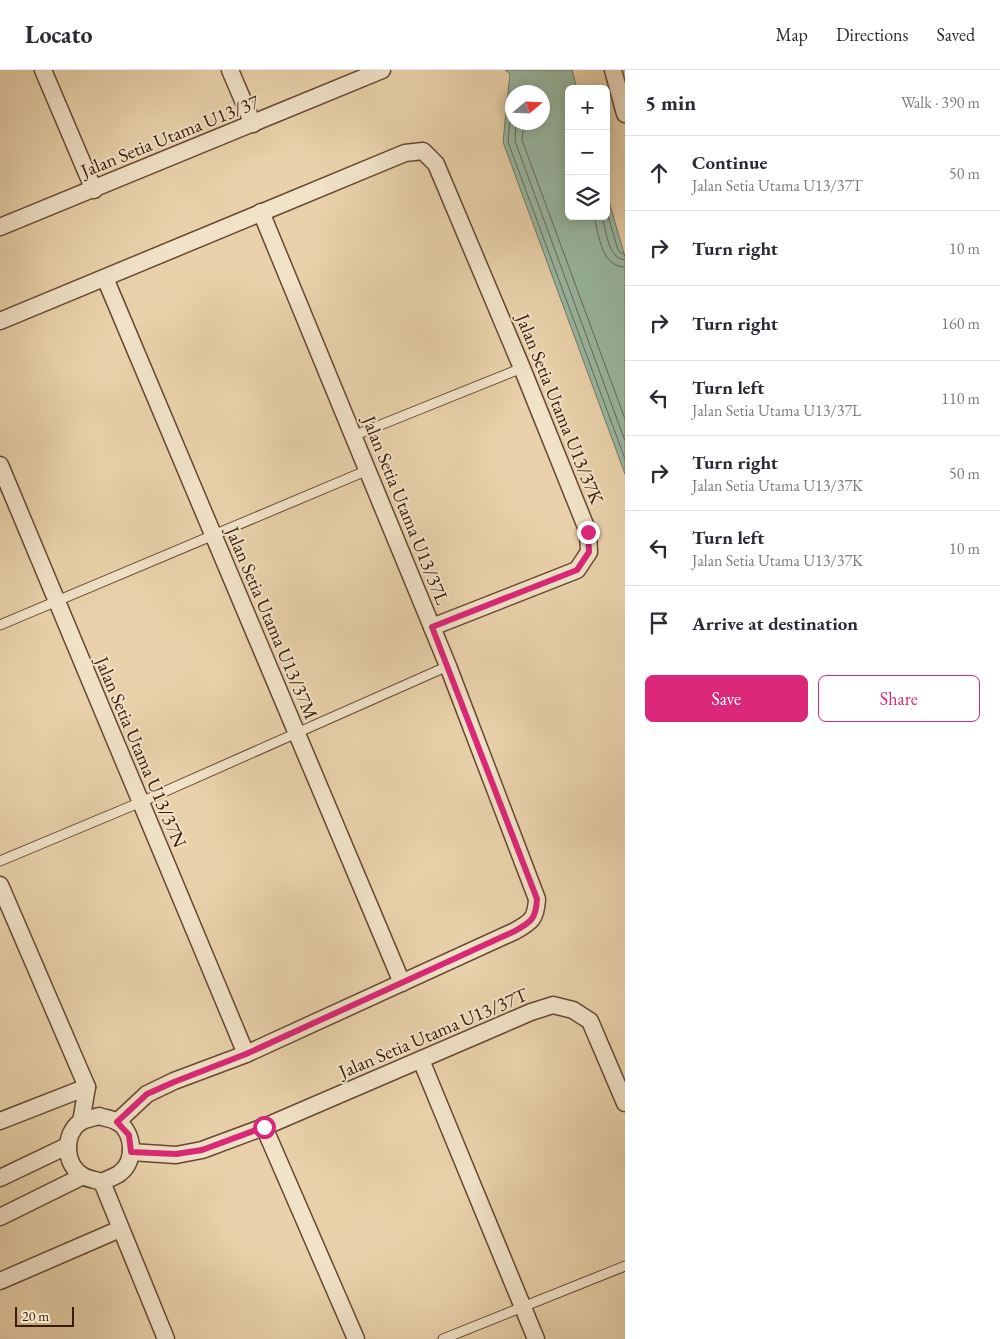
<!DOCTYPE html>
<html lang="en">
<head>
<meta charset="utf-8">
<style>
  body { margin:0; font-family:"EB Garamond",serif; background:#f2f2f3; color:#2b2b33 }
  .controls { position:absolute; right:15px; top:15px; display:grid; overflow:hidden; border-radius:8px; box-shadow:0 2px 12px #0003 }
  .controls button { width:45px; height:45px; display:grid; place-items:center; padding:0; border:0; border-bottom:1px solid #e1e1e2; background:#fff; color:#2b2b33; font:25px sans-serif }
  .compass { position:absolute; left:505px; top:15px; width:45px; height:45px; border-radius:50%; background:#fff; box-shadow:0 2px 12px #0003; rotate:71deg }
  .scale { position:absolute; left:15px; bottom:12px; width:59px; box-sizing:border-box; padding-left:5px; border:2px solid #3a1a09; border-top:0; font-size:14px; line-height:18px; white-space:nowrap; color:#3a1a09; -webkit-text-stroke:4px #f1e2c8; paint-order:stroke }
  .stop { position:absolute; width:15px; height:15px; margin:-11px; border:4px solid #db2777; border-radius:50%; background:#fff }
  .stop.end { background:#db2777; border-color:#fff; box-shadow:0 1px 5px #0008 }
  .list { margin:0; padding:0; list-style:none }
  h2 { display:flex; justify-content:space-between; align-items:center; height:65px; margin:0; padding:0 20px; font-size:21px }
  h2 small { font-size:16px; font-weight:400; color:#7c7c81 }
  .list li { display:grid; grid-template-columns:32px 1fr auto; gap:15px; align-items:center; box-sizing:border-box; height:75px; padding:0 20px; border-top:1px solid #e1e1e2 }
  .list b { display:block; font-size:19px; white-space:nowrap }
  .list p { margin:0; font-size:16px; white-space:nowrap; color:#7c7c81 }
  .list em { font-size:16px; font-style:normal; color:#7c7c81 }
  .actions { display:flex; gap:10px; padding:15px 20px }
  .actions a { flex:1; padding:11px 0; border:1px solid #db2777; border-radius:8px; text-align:center; font-size:18px; color:#db2777 }
  .actions .main { background:#db2777; color:#fff }
  .icon { flex:none; width:28px; height:28px; fill:none; stroke:currentColor; stroke-width:2; stroke-linecap:round; stroke-linejoin:round }
  .map { position:relative; flex:none; width:625px; height:1269px; overflow:hidden }
  header { display:flex; align-items:center; gap:30px; box-sizing:border-box; height:70px; padding:0 25px; background:#fff; border-bottom:1px solid #e1e1e2 }
  header strong { font-size:24px }
  nav { display:flex; gap:28px; margin-inline-start:auto; font-size:18px }
  main { display:flex }
  aside { flex:1; background:#fff }
  .map>svg:first-child { display:block }
  .water { fill:#99b8a3; stroke:#737965; fill-rule:evenodd }
  .lines { fill:none; stroke-linecap:round; stroke-linejoin:round }
  .shore { stroke:#6a6956; stroke-width:1 }
  .service-casing { stroke:#664832; stroke-width:11 }
  .minor-casing { stroke:#664832; stroke-width:19 }
  .service { stroke:#f1e2c8; stroke-width:9 }
  .minor { stroke:#f1e2c8; stroke-width:16 }
  .route { stroke:#db2777; stroke-width:6 }
  .labels { text-anchor:middle; dominant-baseline:central; stroke-width:4; stroke-linejoin:round; paint-order:stroke }
  .street-label { font-size:19px; fill:#3a1a09; stroke:#f1e2c8 }
</style>
</head>
<body>
<header>
<strong>Locato</strong>
<nav><a>Map</a><a>Directions</a><a>Saved</a></nav>
</header>
<main>
<div class="map">
<svg width="625" height="1269" viewBox="0 0 625 1269">
  <rect width="100%" height="100%" fill="#e9d2ab"/>
  <filter id="stains"><feTurbulence type="fractalNoise" baseFrequency=".004" numOctaves="4"/><feColorMatrix values="0 0 0 0 .2 0 0 0 0 .09 0 0 0 0 .02 0 0 0 .5 -.17"/></filter>
  <radialGradient id="worn" r=".72"><stop offset=".6" stop-color="#630" stop-opacity="0"/><stop offset="1" stop-color="#630" stop-opacity=".3"/></radialGradient>
  <path class="water" d="M505 0H572L577 19H569V146H606V121L625 187V404L503 72 510 4ZM512 22H542V52H512Z"/>
  <g class="lines">
    <g class="shore">
      <path d="M512 27 508 72 625 389"/>
      <path d="M516 52 515 71 625 371"/>
      <path d="M524 52 522 70 625 349"/>
      <path d="M606 139 618 180 621 183 625 184"/>
      <path d="M594 146C599 165 601 197 625 197"/>
      <path d="M602 146C606 160 608 189 625 190"/>
    </g>
    <defs>
      <g id="service">
        <path d="M353 366 522 298"/>
        <path d="M0 555 368 400"/>
        <path d="M0 791 141 732 448 596"/>
        <path d="M443 1269 625 1196"/>
      </g>
      <g id="minor">
        <path d="M43 0 94 120"/>
        <path d="M230 0 253 54"/>
        <path d="M613 0 625 44"/>
        <path d="M0 157 382 0"/>
        <path d="M105 208 402 913"/>
        <path d="M0 251 405 83 423 81 436 94 522 298 588 462 589 482 577 500 432 557"/>
        <path d="M0 395 246 984"/>
        <path d="M0 815 87 1017 81 1052"/>
        <path d="M421 990 536 1269"/>
        <path d="M99 1046C104 1048 113 1049 118 1052 134 1063 136 1091 120 1103 115 1107 107 1109 102 1112 96 1110 88 1109 83 1106 64 1095 63 1065 80 1052 85 1049 93 1048 99 1046Z"/>
        <path d="M0 1051 87 1017"/>
        <path d="M117 1052 147 1024 174 1011 246 984 515 861C531 852 536 849 537 829L448 596 261 142"/>
        <path d="M264 1057 356 1269"/>
        <path d="M131 1082 176 1085 202 1080 264 1057 531 942 553 935 573 940 590 951 625 1033"/>
        <path d="M0 1108 67 1076"/>
        <path d="M102 1112 166 1269"/>
        <path d="M0 1147 83 1106"/>
        <path d="M0 1211 120 1159"/>
      </g>
    </defs>
    <use href="#service" class="service-casing"/>
    <use href="#minor" class="minor-casing"/>
    <use href="#service" class="service"/>
    <use href="#minor" class="minor"/>
  </g>
  <g class="lines">
    <path class="route" d="M264 1057 202 1080 176 1084 131 1082 129 1065 117 1052 147 1024 174 1012 246 984 515 861C531 852 536 849 537 829L432 557 577 500 589 482 588 462"/>
  </g>
  <g class="labels">
    <g class="street-label">
      <text transform="translate(170 66) rotate(-22)">Jalan Setia Utama U13/37</text>
      <text transform="translate(560 339) rotate(68)">Jalan Setia Utama U13/37K</text>
      <text transform="translate(406 440) rotate(68)">Jalan Setia Utama U13/37L</text>
      <text transform="translate(272 553) rotate(67)">Jalan Setia Utama U13/37M</text>
      <text transform="translate(141 682) rotate(67)">Jalan Setia Utama U13/37N</text>
      <text transform="translate(433 963) rotate(-23)">Jalan Setia Utama U13/37T</text>
    </g>
  </g>
  <rect width="100%" height="100%" filter="url(#stains)"/>
  <rect width="100%" height="100%" fill="url(#worn)"/>
</svg>
<div class="controls">
<button>+</button>
<button>−</button>
<button><svg class="icon" aria-label="layers" viewBox="0 0 24 24"><path d="M12 4l9 5-9 5-9-5zM3 14l9 5 9-5"/></svg></button>
</div>
<svg class="compass" viewBox="-18 -18 36 36"><path d="M0-13l5 13h-10z" fill="#e53935"/><path d="M0 13l5-13h-10z" fill="#7c7c81"/></svg>
<div class="scale">20 m</div>
<div class="stop" style="left:264px;top:1057px"></div>
<div class="stop end" style="left:588px;top:462px"></div>
</div>
<aside>
<h2>5 min<small>Walk · 390 m</small></h2>
<ul class="list">
<li><svg class="icon" aria-label="ahead" viewBox="0 0 24 24"><path d="M12 20V5M6 11l6-6 6 6"/></svg><div><b>Continue</b><p>Jalan Setia Utama U13/37T</p></div><em>50 m</em></li>
<li><svg class="icon" aria-label="right" viewBox="0 0 24 24"><path d="M7 20v-9h11M14 6l5 5-5 5"/></svg><div><b>Turn right</b></div><em>10 m</em></li>
<li><svg class="icon" aria-label="right" viewBox="0 0 24 24"><path d="M7 20v-9h11M14 6l5 5-5 5"/></svg><div><b>Turn right</b></div><em>160 m</em></li>
<li><svg class="icon" aria-label="left" viewBox="0 0 24 24"><path d="M17 20v-9H6M10 6l-5 5 5 5"/></svg><div><b>Turn left</b><p>Jalan Setia Utama U13/37L</p></div><em>110 m</em></li>
<li><svg class="icon" aria-label="right" viewBox="0 0 24 24"><path d="M7 20v-9h11M14 6l5 5-5 5"/></svg><div><b>Turn right</b><p>Jalan Setia Utama U13/37K</p></div><em>50 m</em></li>
<li><svg class="icon" aria-label="left" viewBox="0 0 24 24"><path d="M17 20v-9H6M10 6l-5 5 5 5"/></svg><div><b>Turn left</b><p>Jalan Setia Utama U13/37K</p></div><em>10 m</em></li>
<li><svg class="icon" aria-label="arrive" viewBox="0 0 24 24"><path d="M6 21V4h12l-3 4 3 4H6"/></svg><div><b>Arrive at destination</b></div></li>
</ul>
<div class="actions"><a class="main">Save</a><a>Share</a></div>
</aside>
</main>
</body>
</html>
